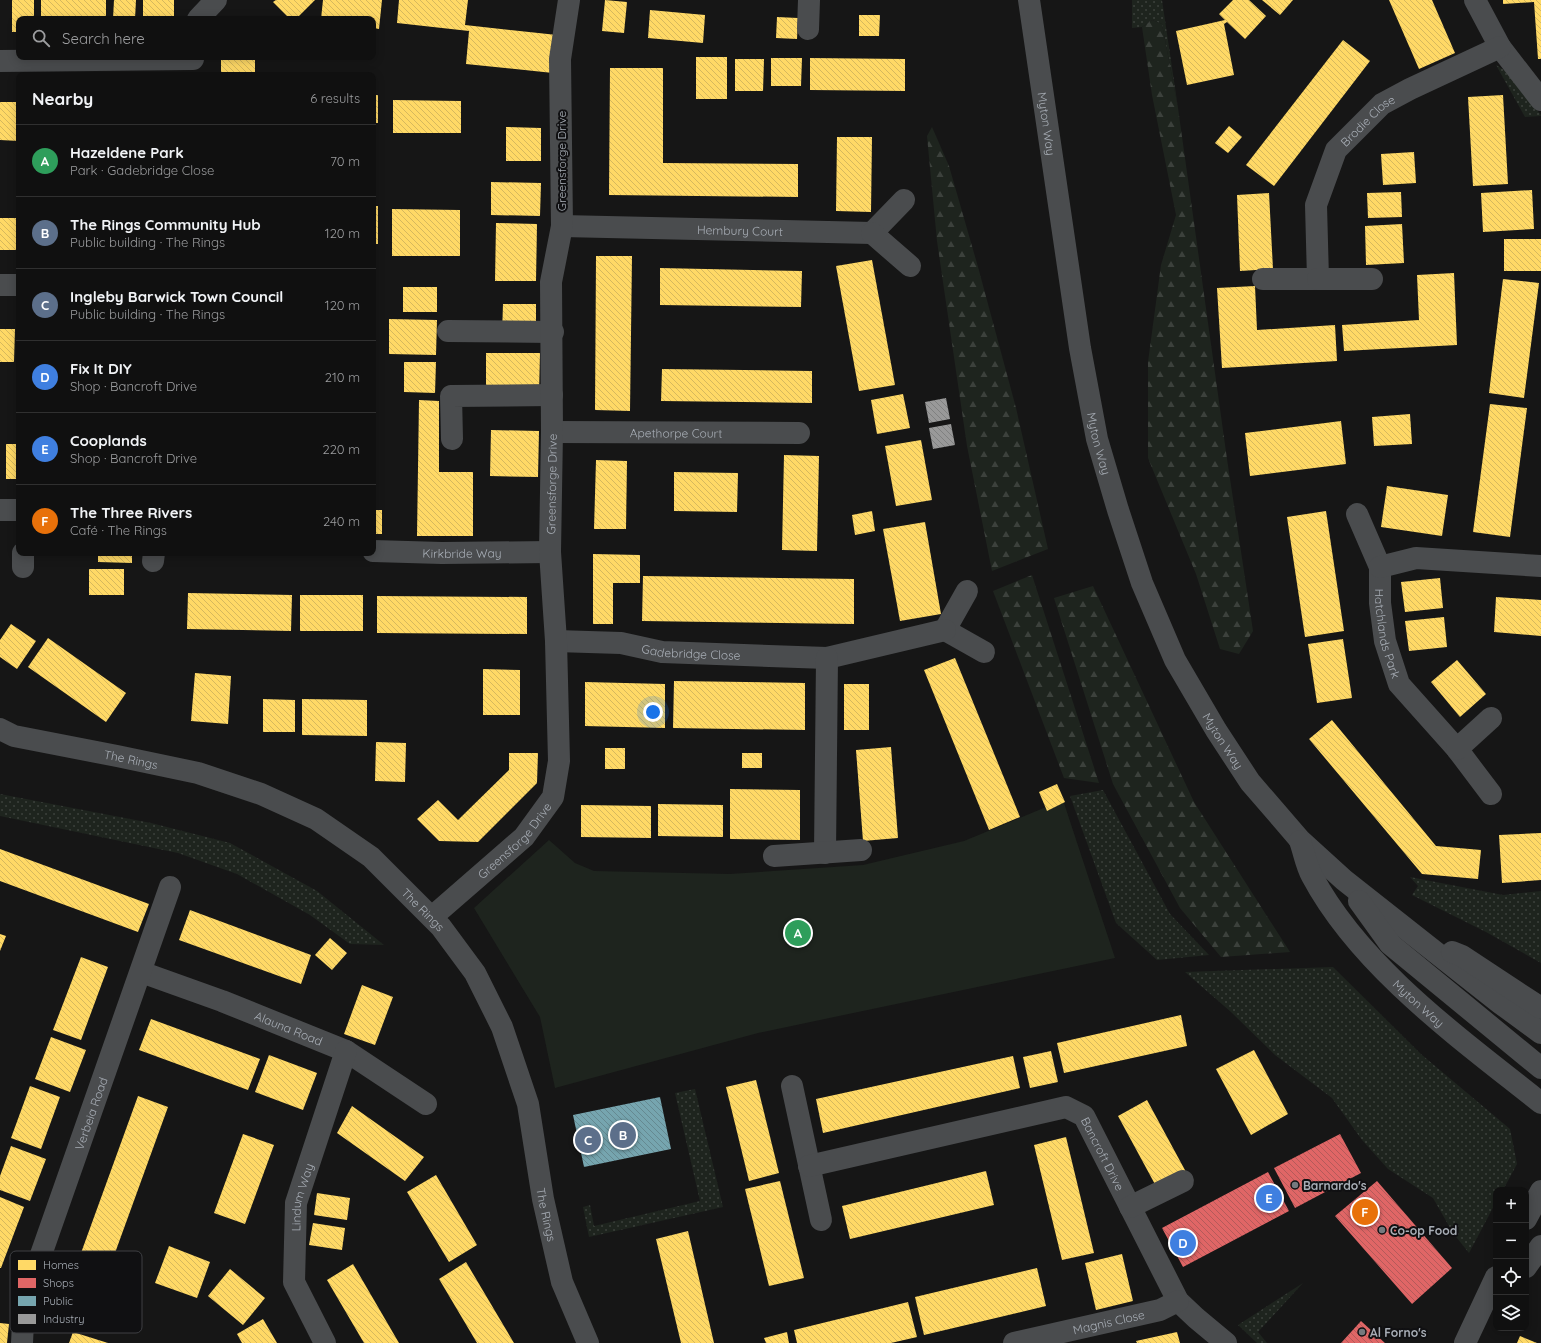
<!DOCTYPE html>
<html lang="en">
<head>
<meta charset="utf-8">
<style>
  body { margin:0; font-family:Quicksand,sans-serif; background:#191919; color:#f1f3f6 }
  .controls { position:absolute; right:12px; bottom:12px; display:grid; overflow:hidden; border-radius:8px; box-shadow:0 2px 10px #0003 }
  .controls button { width:36px; height:36px; display:grid; place-items:center; padding:0; border:0; border-bottom:1px solid #303030; background:#101010; color:#f1f3f6; font:20px sans-serif }
  .you { position:absolute; left:653px; top:712px; width:14px; height:14px; margin:-10px; border:3px solid #fff; border-radius:50%; background:#1a73e8; box-shadow:0 0 0 6px #1a73e833 }
  .badge { display:grid; place-items:center; width:26px; height:26px; border-radius:50%; background:#75797e; color:#fff; font-size:13px; font-weight:700 }
  .pin { position:absolute; translate:-50% -50%; border:2px solid #fff; box-shadow:0 1px 4px #0006 }
  .list { margin:0; padding:0; list-style:none }
  h2 { display:flex; justify-content:space-between; align-items:center; height:52px; margin:0; padding:0 16px; font-size:17px }
  h2 small { font-size:13px; font-weight:400; color:#9c9d9f }
  .list li { display:grid; grid-template-columns:26px 1fr auto; gap:12px; align-items:center; box-sizing:border-box; height:72px; padding:0 16px; border-top:1px solid #303030 }
  .list b { display:block; font-size:15px; white-space:nowrap }
  .list p { margin:0; font-size:13px; white-space:nowrap; color:#9c9d9f }
  .list em { font-size:13px; font-style:normal; color:#9c9d9f }
  .icon { flex:none; width:22px; height:22px; fill:none; stroke:currentColor; stroke-width:2; stroke-linecap:round; stroke-linejoin:round }
  .map { position:relative; flex:none; width:1541px; height:1343px; overflow:hidden }
  .search { position:absolute; background:#101010; box-shadow:0 2px 10px #0003; left:16px; top:16px; width:360px; height:44px; display:flex; align-items:center; gap:10px; box-sizing:border-box; padding:0 14px; border-radius:8px; color:#9c9d9f; font-size:15px }
  .panel { position:absolute; background:#101010; box-shadow:0 2px 10px #0003; left:16px; top:72px; width:360px; height:484px; border-radius:8px }
  .map>svg:first-child { display:block }
  .grass { fill:url(#grass-dots) }
  .forest { fill:url(#forest-firs) }
  .park { fill:#1e241e }
  .homes { fill:url(#homes-back-hatch) }
  .shops { fill:url(#shops-back-hatch) }
  .public { fill:url(#public-back-hatch) }
  .industry { fill:url(#industry-back-hatch) }
  .lines { fill:none; stroke-linecap:round; stroke-linejoin:round }
  .minor { stroke:#4a4c4e; stroke-width:22 }
  .poi-dot { fill:#75797e; stroke:#101012; stroke-width:1.5 }
  .labels { text-anchor:middle; dominant-baseline:central; stroke-width:4; stroke-linejoin:round; paint-order:stroke }
  .street-label { font-size:12px; fill:#a8aeb6; stroke:#101012 }
  .poi-label { font-size:12px; font-weight:bold; fill:#a8aeb6; stroke:#101012; text-anchor:start }
  .key { fill:#101012; stroke:#3e3f43; stroke-width:1 }
  .key-label { font-size:11px; fill:#a8aeb6 }
</style>
</head>
<body>
<div class="map">
<svg width="1541" height="1343" viewBox="0 0 1541 1343">
  <defs>
    <pattern id="grass-dots" width="8" height="8" patternUnits="userSpaceOnUse"><rect width="8" height="8" fill="#1e241e"/><path d="M2 2h.1M6 6h.1" fill="none" stroke="#3c413c" stroke-width="1.8" stroke-linecap="round"/></pattern>
    <pattern id="forest-firs" width="22" height="20" patternUnits="userSpaceOnUse"><rect width="22" height="20" fill="#1e241e"/><path d="M5 1l3.5 6h-7zM16 11l3.5 6h-7z" fill="#3c413c"/></pattern>
    <pattern id="homes-back-hatch" width="6" height="6" patternUnits="userSpaceOnUse"><rect width="6" height="6" fill="#ffd966"/><path d="M-1 5l2 2M0 0l6 6M5-1l2 2" fill="none" stroke="#d6b85d"/></pattern>
    <pattern id="shops-back-hatch" width="6" height="6" patternUnits="userSpaceOnUse"><rect width="6" height="6" fill="#e06666"/><path d="M-1 5l2 2M0 0l6 6M5-1l2 2" fill="none" stroke="#b45a5a"/></pattern>
    <pattern id="public-back-hatch" width="6" height="6" patternUnits="userSpaceOnUse"><rect width="6" height="6" fill="#76a5af"/><path d="M-1 5l2 2M0 0l6 6M5-1l2 2" fill="none" stroke="#658991"/></pattern>
    <pattern id="industry-back-hatch" width="6" height="6" patternUnits="userSpaceOnUse"><rect width="6" height="6" fill="#999"/><path d="M-1 5l2 2M0 0l6 6M5-1l2 2" fill="none" stroke="#7f8080"/></pattern>
  </defs>
  <rect width="100%" height="100%" fill="#161616"/>
  <g class="grass">
    <path d="M1132 0H1162L1178 108 1162 24 1152 20 1142 27 1132 28Z"/>
    <path d="M1496 65 1509 73 1541 115V116L1525 117Z"/>
    <path d="M1103 790 1170 914 1209 955 1157 960 1116 923 1070 796Z"/>
    <path d="M0 794 151 823 230 843 317 891 384 945 350 944 310 915 237 874 178 853 0 816Z"/>
    <path d="M1410 877 1503 895 1541 891V963L1486 932 1412 895 1418 886Z"/>
    <path d="M1333 967 1422 1055 1510 1129 1517 1164 1503 1190H1496V1202L1469 1253 1453 1233 1433 1198 1388 1169 1362 1140 1332 1098 1275 1055 1231 1012 1185 972Z"/>
    <path d="M695 1089 723 1207 589 1237 583 1207 590 1205 594 1226 700 1201 675 1093Z"/>
    <path d="M1303 1283 1258 1332 1267 1343H1257L1238 1325Z"/>
  </g>
  <g class="forest">
    <path d="M1152 20 1162 24 1178 108 1227 459 1253 631 1239 654 1220 649 1196 574 1148 458V362L1161 265 1176 215 1152 95 1142 27Z"/>
    <path d="M932 127 949 166 978 267 1016 408 1048 549 992 571 967 446 937 241 927 136Z"/>
    <path d="M1032 575 1099 783 1064 778 993 591Z"/>
    <path d="M1093 586 1194 802 1290 952 1221 957 1180 908 1113 784 1054 598Z"/>
  </g>
  <path class="park" d="M1063 800 1115 958 758 1033 555 1088 540 1017 474 908 549 840 575 863 594 871 730 874 863 865 964 841Z"/>
  <g class="homes">
    <path d="M12 0H34V19H19V32H12Z"/>
    <rect x="41" y="0" width="65" height="19"/>
    <path d="M114 0H136L135 19H113Z"/>
    <rect x="143" y="0" width="31" height="19"/>
    <path d="M276 0H315L296 19H290L273 2Z"/>
    <path d="M323 0H382L379 29 373 28V19H321Z"/>
    <path d="M399 0H468L465 25 557 35 553 73 466 64 469 31 397 23Z"/>
    <path d="M605 0 627 2 624 33 602 31Z"/>
    <path d="M1233 0H1249L1266 16 1245 39 1227 22 1224 24 1234 75 1187 85 1176 31 1225 20 1219 14Z"/>
    <path d="M1262 0H1293L1280 15Z"/>
    <path d="M1389 0H1432L1455 53 1419 69Z"/>
    <path d="M1503 0H1541V59H1538L1534 2 1503 4Z"/>
    <path d="M650 10 705 15 703 43 648 38Z"/>
    <path d="M859 15H880L879 36H859Z"/>
    <path d="M777 17 798 18 797 39 776 38Z"/>
    <path d="M1343 40 1370 61 1274 186 1246 165Z"/>
    <path d="M221 57H255V75L221 74Z"/>
    <rect x="696" y="57" width="31" height="42"/>
    <path d="M771 58H802L801 86H771Z"/>
    <path d="M810 58 905 59V91L810 90Z"/>
    <path d="M735 59H764L763 91H735Z"/>
    <path d="M610 68H663V163L798 164V197L609 195Z"/>
    <rect x="373" y="95" width="5" height="28"/>
    <path d="M1503 95 1508 184 1473 186 1468 97Z"/>
    <path d="M393 100 461 101V133H393Z"/>
    <path d="M0 102H19V141L0 140Z"/>
    <path d="M1229 126 1242 137 1228 153 1215 143Z"/>
    <path d="M506 127 541 128V161H506Z"/>
    <path d="M837 137H872L871 212 836 211Z"/>
    <path d="M1414 152 1416 183 1383 185 1381 154Z"/>
    <path d="M491 182 541 183 540 216 491 215Z"/>
    <path d="M1532 190 1534 229 1483 232 1481 193Z"/>
    <path d="M1401 192 1402 217 1368 218 1367 193Z"/>
    <path d="M1269 193 1273 269 1240 271 1237 195Z"/>
    <rect x="373" y="206" width="5" height="38"/>
    <path d="M392 209 460 210V256H392Z"/>
    <rect x="0" y="218" width="19" height="32"/>
    <path d="M496 223 537 224 536 281H495Z"/>
    <path d="M1402 224 1404 263 1366 265 1365 226Z"/>
    <rect x="1504" y="239" width="37" height="32"/>
    <path d="M596 256H632L630 411 595 410Z"/>
    <path d="M872 260 895 385 859 391 836 266Z"/>
    <path d="M660 268 802 271 801 307 660 305Z"/>
    <path d="M1454 273 1457 345 1344 351 1342 325 1419 320 1417 275Z"/>
    <path d="M1503 279 1539 283 1524 398 1489 393Z"/>
    <path d="M1255 286 1257 330 1335 325 1337 361 1222 368 1217 288Z"/>
    <rect x="403" y="287" width="34" height="25"/>
    <path d="M503 304H536V334H502Z"/>
    <path d="M389 319 437 320 436 355 389 354Z"/>
    <path d="M0 329H15L14 362H0Z"/>
    <path d="M486 353H540L539 394 486 393Z"/>
    <path d="M404 362H436L435 393 404 392Z"/>
    <path d="M662 369 812 371V403L661 401Z"/>
    <path d="M903 394 910 428 877 434 871 400Z"/>
    <path d="M419 400 439 401V472H473V536H417Z"/>
    <path d="M1490 404 1527 408 1510 537 1473 532Z"/>
    <path d="M1410 414 1412 444 1374 446 1372 417Z"/>
    <path d="M1341 421 1346 464 1250 476 1245 433Z"/>
    <path d="M491 430 539 431 538 477 490 476Z"/>
    <path d="M921 440 932 500 896 506 885 446Z"/>
    <rect x="6" y="444" width="13" height="35"/>
    <path d="M784 455 819 456 817 551 782 550Z"/>
    <path d="M596 460 627 461 626 529H594Z"/>
    <path d="M674 472 738 473 737 512 674 511Z"/>
    <path d="M1387 486 1448 495 1442 536 1381 527Z"/>
    <rect x="373" y="510" width="9" height="24"/>
    <path d="M872 511 875 531 855 535 852 515Z"/>
    <path d="M1326 511 1344 631 1305 637 1287 517Z"/>
    <path d="M925 522 941 614 900 621 883 529Z"/>
    <path d="M98 553H132V563L98 562Z"/>
    <path d="M593 554 640 555V583H613V624H593Z"/>
    <rect x="89" y="569" width="35" height="26"/>
    <path d="M643 576 854 579V624L642 621Z"/>
    <path d="M1440 578 1443 608 1405 612 1401 582Z"/>
    <path d="M188 593 292 595 291 631 187 629Z"/>
    <rect x="300" y="595" width="63" height="36"/>
    <path d="M377 596 527 597V634L377 633Z"/>
    <path d="M1496 597 1541 600V636L1494 632Z"/>
    <path d="M1444 617 1447 647 1409 651 1405 621Z"/>
    <path d="M11 624 36 641 17 669 0 657V640Z"/>
    <path d="M48 638 126 693 106 722 28 667Z"/>
    <path d="M1343 639 1352 698 1317 703 1308 644Z"/>
    <path d="M955 658 1020 817 989 830 924 670Z"/>
    <path d="M1457 660 1486 694 1460 717 1431 682Z"/>
    <path d="M483 669 520 670V715H483Z"/>
    <path d="M195 673 231 676 228 724 191 721Z"/>
    <path d="M674 681 805 683V730L673 728Z"/>
    <path d="M585 682 665 684V728L585 726Z"/>
    <rect x="844" y="684" width="25" height="46"/>
    <path d="M263 699 295 700V732H263Z"/>
    <path d="M302 699 367 700V736L302 735Z"/>
    <path d="M1332 720 1436 846 1481 850 1478 879 1422 874 1309 739Z"/>
    <path d="M376 742 406 743 405 782 375 781Z"/>
    <path d="M891 747 898 838 863 841 856 750Z"/>
    <rect x="605" y="748" width="20" height="21"/>
    <path d="M509 753H538L537 783 478 842 439 841 417 819 438 800 458 820 509 770Z"/>
    <rect x="742" y="753" width="20" height="15"/>
    <path d="M1057 784 1065 802 1047 811 1039 792Z"/>
    <path d="M730 789 800 790V840L730 839Z"/>
    <path d="M658 804 723 805V837L658 836Z"/>
    <path d="M581 805 651 806V838L581 837Z"/>
    <path d="M1541 833V880L1502 883 1499 835Z"/>
    <path d="M0 849 149 904 138 932 0 881Z"/>
    <path d="M190 910 311 955 301 984 179 940Z"/>
    <path d="M0 934 6 936 0 951Z"/>
    <path d="M330 938 347 953 332 970 315 955Z"/>
    <path d="M81 957 108 967 81 1040 53 1030Z"/>
    <path d="M362 985 393 997 375 1045 344 1034Z"/>
    <path d="M1181 1015 1187 1046 1064 1073 1057 1043Z"/>
    <path d="M151 1019 260 1059 248 1090 139 1050Z"/>
    <path d="M51 1037 86 1050 70 1092 35 1079Z"/>
    <path d="M1254 1050 1288 1114 1251 1135 1216 1069Z"/>
    <path d="M1051 1051 1058 1082 1030 1088 1023 1057Z"/>
    <path d="M269 1055 317 1073 303 1110 255 1092Z"/>
    <path d="M1013 1056 1020 1088 823 1133 816 1099Z"/>
    <path d="M756 1080 779 1173 749 1181 726 1087Z"/>
    <path d="M30 1086 60 1097 41 1149 11 1138Z"/>
    <path d="M138 1096 168 1107 103 1286 73 1275Z"/>
    <path d="M1147 1100 1186 1172 1157 1188 1118 1116Z"/>
    <path d="M352 1106 424 1157 405 1181 337 1133Z"/>
    <path d="M243 1134 274 1145 245 1224 214 1213Z"/>
    <path d="M1066 1137 1094 1253 1062 1260 1034 1145Z"/>
    <path d="M11 1146 46 1159 30 1201 0 1190V1176Z"/>
    <path d="M986 1171 994 1205 850 1239 842 1206Z"/>
    <path d="M436 1175 477 1245 449 1262 407 1192Z"/>
    <path d="M780 1181 804 1278 769 1286 745 1189Z"/>
    <path d="M317 1193 350 1198 347 1220 314 1215Z"/>
    <path d="M0 1197 24 1207 1 1268H0Z"/>
    <path d="M313 1223 345 1228 342 1250 309 1245Z"/>
    <path d="M688 1231 714 1343H681L656 1239Z"/>
    <path d="M169 1246 210 1262 197 1298 155 1283Z"/>
    <path d="M1122 1254 1133 1301 1096 1310 1085 1263Z"/>
    <path d="M466 1262 514 1343H477L439 1279Z"/>
    <path d="M353 1264 399 1343H364L327 1280Z"/>
    <path d="M1037 1268 1046 1306 924 1335 915 1297Z"/>
    <path d="M230 1269 265 1298 243 1325 208 1296Z"/>
    <path d="M908 1302 917 1337 891 1343H797L794 1330Z"/>
    <path d="M263 1319 277 1343H242L237 1334Z"/>
    <path d="M0 1323 9 1324 7 1343H0Z"/>
    <path d="M73 1332 108 1343H69Z"/>
    <path d="M787 1332 789 1343H766L764 1338Z"/>
    <path d="M1177 1332 1180 1343H1137L1136 1341Z"/>
    <path d="M1520 1336 1537 1343H1517Z"/>
  </g>
  <g class="shops">
    <path d="M1340 1134 1361 1173 1295 1208 1274 1168Z"/>
    <path d="M1268 1172 1289 1211 1183 1267 1162 1228Z"/>
    <path d="M1377 1181 1452 1268 1412 1304 1335 1216Z"/>
    <path d="M1361 1321 1385 1343H1341Z"/>
  </g>
  <path class="public" d="M660 1097 671 1149 584 1167 573 1115Z"/>
  <g class="industry">
    <path d="M946 398 950 419 929 423 925 402Z"/>
    <path d="M951 424 955 445 933 449 929 428Z"/>
  </g>
  <g class="lines">
    <g class="minor">
      <path id="s1" d="M1029 0 1080 348 1097 439 1118 510 1142 583 1175 660 1216 730 1250 782 1300 840 1344 880 1500 1003 1541 1033"/>
      <path d="M1475 0 1500 47 1541 100"/>
      <path d="M198 19 216 0"/>
      <path d="M808 29 809 0"/>
      <path d="M0 61 193 59V57"/>
      <path id="s2" d="M562 226 872 233 904 200"/>
      <path d="M872 233 910 266"/>
      <path id="s3" d="M1263 279H1318L1316 205 1336 150 1382 104 1410 89 1500 47"/>
      <path d="M1318 279H1372"/>
      <path d="M0 285H19"/>
      <path d="M448 331 553 332"/>
      <path id="s4" d="M552 432 799 433"/>
      <path d="M452 439 451 396 552 395"/>
      <path d="M0 510H19"/>
      <path id="s5" d="M1357 514 1380 567V603L1385 641 1399 684 1457 749 1491 794"/>
      <path id="s6" d="M373 551 442 553 550 552"/>
      <path d="M23 553V567"/>
      <path d="M153 561 154 553"/>
      <path d="M1380 567 1416 558 1541 566"/>
      <path d="M967 591 945 630 984 652"/>
      <path id="s7" d="M556 641 621 643 662 652 827 658 945 630"/>
      <path id="s8" d="M0 729 14 736 117 756 198 773 261 794 316 819 371 857 441 927 475 973 502 1027 528 1104 543 1199 562 1282 588 1343"/>
      <path d="M1457 749 1491 718"/>
      <path id="s9" d="M1300 841C1304 852 1306 865 1312 876 1361 968 1461 1039 1541 1103"/>
      <path d="M825 853 827 658"/>
      <path d="M774 856 861 850"/>
      <path d="M1359 901 1390 944 1541 1068"/>
      <path id="s10" d="M432 917 524 837 553 797 559 761 556 641 550 552 552 432 551 282 562 226 560 59 569 0"/>
      <path d="M1452 952 1462 956 1541 1008"/>
      <path id="s11" d="M141 972 222 1001 346 1051 426 1104"/>
      <path d="M792 1086 821 1220"/>
      <path id="s12" d="M809 1166 1066 1107 1084 1116 1178 1301 1196 1318 1226 1343"/>
      <path d="M1130 1207 1183 1181"/>
      <path d="M1526 1219 1541 1191"/>
      <path d="M1526 1267 1541 1246"/>
      <path id="s13" d="M22 1343 24 1303 170 887"/>
      <path id="s14" d="M325 1343 294 1282 296 1203 346 1051"/>
      <path id="s15" d="M1014 1343 1160 1310 1178 1301"/>
      <path d="M1465 1343 1496 1277"/>
    </g>
  </g>
  <g class="poi-dot">
    <circle cx="1295" cy="1185" r="4"/>
    <circle cx="1382" cy="1230" r="4"/>
    <circle cx="1362" cy="1332" r="4"/>
  </g>
  <g class="labels">
    <g class="street-label">
      <text stroke="none"><textPath href="#s3" startOffset="231">Brodie Close</textPath></text>
      <text stroke="none"><textPath href="#s1" startOffset="125">Myton Way</textPath></text>
      <text transform="translate(561 161) rotate(-90)">Greensforge Drive</text>
      <text stroke="none"><textPath href="#s2" startOffset="178">Hembury Court</textPath></text>
      <text stroke="none"><textPath href="#s4" startOffset="124">Apethorpe Court</textPath></text>
      <text stroke="none"><textPath href="#s1" startOffset="449">Myton Way</textPath></text>
      <text stroke="none"><textPath href="#s10" startOffset="485">Greensforge Drive</textPath></text>
      <text stroke="none"><textPath href="#s6" startOffset="89">Kirkbride Way</textPath></text>
      <text stroke="none"><textPath href="#s5" startOffset="125">Hatchlands Park</textPath></text>
      <text stroke="none"><textPath href="#s7" startOffset="136">Gadebridge Close</textPath></text>
      <text stroke="none"><textPath href="#s1" startOffset="773">Myton Way</textPath></text>
      <text stroke="none"><textPath href="#s8" startOffset="135">The Rings</textPath></text>
      <text stroke="none"><textPath href="#s10" startOffset="113">Greensforge Drive</textPath></text>
      <text stroke="none"><textPath href="#s8" startOffset="471">The Rings</textPath></text>
      <text stroke="none"><textPath href="#s9" startOffset="204">Myton Way</textPath></text>
      <text stroke="none"><textPath href="#s11" startOffset="158">Alauna Road</textPath></text>
      <text stroke="none"><textPath href="#s13" startOffset="241">Verbeia Road</textPath></text>
      <text stroke="none"><textPath href="#s12" startOffset="326">Bancroft Drive</textPath></text>
      <text stroke="none"><textPath href="#s14" startOffset="154">Lindum Way</textPath></text>
      <text stroke="none"><textPath href="#s8" startOffset="807">The Rings</textPath></text>
      <text stroke="none"><textPath href="#s15" startOffset="97">Magnis Close</textPath></text>
    </g>
    <g class="poi-label">
      <text x="1303" y="1185">Barnardo's</text>
      <text x="1390" y="1230">Co-op Food</text>
      <text x="1370" y="1332">Al Forno's</text>
    </g>
  </g>
  <rect x="10" y="1251" width="132" height="82" rx="6" class="key"/>
  <rect x="18" y="1260" width="18" height="10" fill="#ffd966"/>
  <rect x="18" y="1278" width="18" height="10" fill="#e06666"/>
  <rect x="18" y="1296" width="18" height="10" fill="#76a5af"/>
  <rect x="18" y="1314" width="18" height="10" fill="#999"/>
  <g class="key-label">
    <text x="43" y="1269">Homes</text>
    <text x="43" y="1287">Shops</text>
    <text x="43" y="1305">Public</text>
    <text x="43" y="1323">Industry</text>
  </g>
</svg>
<div class="controls">
<button>+</button>
<button>−</button>
<button><svg class="icon" aria-label="locate" viewBox="0 0 24 24"><circle cx="12" cy="12" r="6"/><path d="M12 2v4M12 18v4M2 12h4M18 12h4"/></svg></button>
<button><svg class="icon" aria-label="layers" viewBox="0 0 24 24"><path d="M12 4l9 5-9 5-9-5zM3 14l9 5 9-5"/></svg></button>
</div>
<div class="you"></div>
<div class="pin badge" style="left:798px;top:933px;background:#2e9e5b">A</div>
<div class="pin badge" style="left:623px;top:1135px;background:#5c6f8a">B</div>
<div class="pin badge" style="left:588px;top:1140px;background:#5c6f8a">C</div>
<div class="pin badge" style="left:1183px;top:1243px;background:#3f7fe0">D</div>
<div class="pin badge" style="left:1269px;top:1198px;background:#3f7fe0">E</div>
<div class="pin badge" style="left:1365px;top:1212px;background:#e8710a">F</div>
<div class="search"><svg class="icon" aria-label="search" viewBox="0 0 24 24"><circle cx="10" cy="10" r="6"/><path d="M15 15l6 6"/></svg>Search here</div>
<section class="panel">
<h2>Nearby<small>6 results</small></h2>
<ul class="list">
<li><span class="badge" style="background:#2e9e5b">A</span><div><b>Hazeldene Park</b><p>Park · Gadebridge Close</p></div><em>70 m</em></li>
<li><span class="badge" style="background:#5c6f8a">B</span><div><b>The Rings Community Hub</b><p>Public building · The Rings</p></div><em>120 m</em></li>
<li><span class="badge" style="background:#5c6f8a">C</span><div><b>Ingleby Barwick Town Council</b><p>Public building · The Rings</p></div><em>120 m</em></li>
<li><span class="badge" style="background:#3f7fe0">D</span><div><b>Fix It DIY</b><p>Shop · Bancroft Drive</p></div><em>210 m</em></li>
<li><span class="badge" style="background:#3f7fe0">E</span><div><b>Cooplands</b><p>Shop · Bancroft Drive</p></div><em>220 m</em></li>
<li><span class="badge" style="background:#e8710a">F</span><div><b>The Three Rivers</b><p>Café · The Rings</p></div><em>240 m</em></li>
</ul>
</section>
</div>
</body>
</html>
